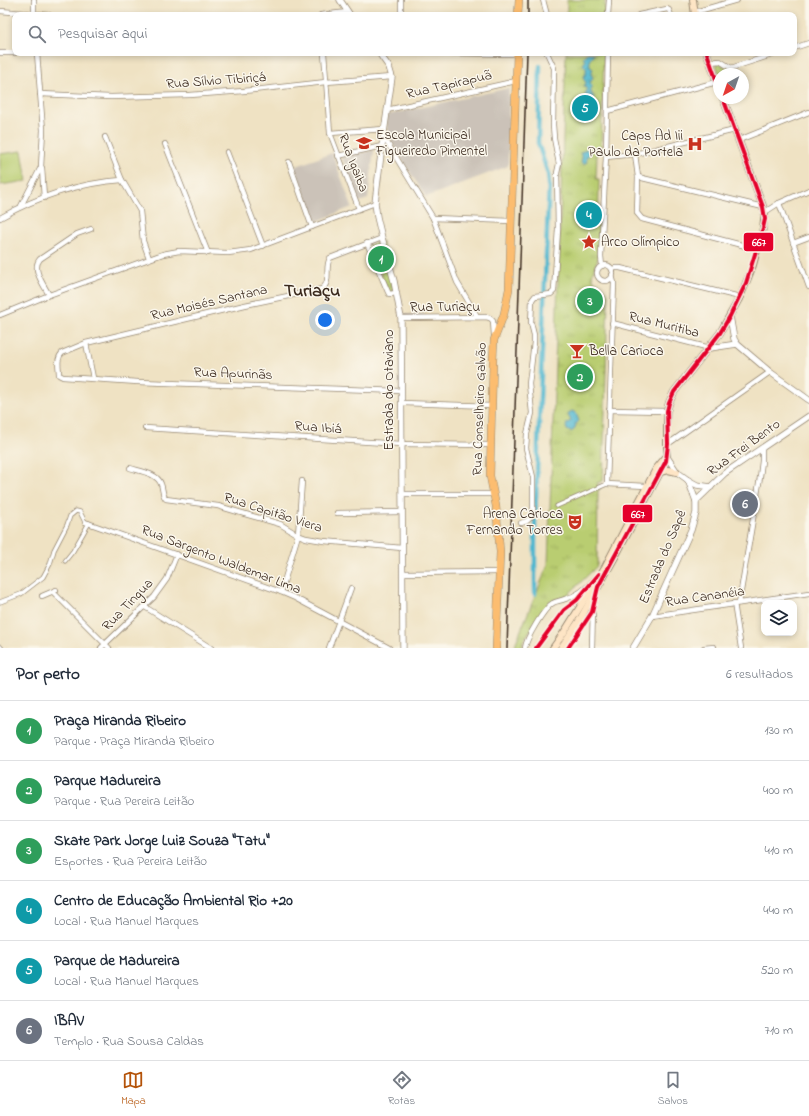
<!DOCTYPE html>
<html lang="pt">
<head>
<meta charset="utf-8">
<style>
  body { margin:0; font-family:"Indie Flower",sans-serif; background:#f6f6f7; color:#1f2937 }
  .controls { position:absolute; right:12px; bottom:12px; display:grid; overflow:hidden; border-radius:8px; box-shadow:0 2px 6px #0003 }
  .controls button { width:36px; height:36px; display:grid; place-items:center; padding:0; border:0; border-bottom:1px solid #e0e1e3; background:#fff; color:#1f2937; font:20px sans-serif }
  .compass { position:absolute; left:713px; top:68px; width:36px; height:36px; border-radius:50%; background:#fff; box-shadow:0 2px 6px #0003; rotate:220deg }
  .you { position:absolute; left:325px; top:320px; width:14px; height:14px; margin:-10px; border:3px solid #fff; border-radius:50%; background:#1a73e8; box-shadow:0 0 0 6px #1a73e833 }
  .badge { display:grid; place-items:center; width:26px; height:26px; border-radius:50%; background:#b45309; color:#fff; font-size:13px; font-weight:700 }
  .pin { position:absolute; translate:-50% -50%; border:2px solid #fff; box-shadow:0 1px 4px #0006 }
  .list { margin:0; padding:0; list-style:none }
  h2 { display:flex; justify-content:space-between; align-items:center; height:52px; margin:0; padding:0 16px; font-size:17px }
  h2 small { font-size:13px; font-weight:400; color:#747a83 }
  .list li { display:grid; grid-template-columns:26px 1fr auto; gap:12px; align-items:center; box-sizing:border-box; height:60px; padding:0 16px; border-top:1px solid #e0e1e3 }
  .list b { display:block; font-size:15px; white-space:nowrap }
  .list p { margin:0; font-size:13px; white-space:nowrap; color:#747a83 }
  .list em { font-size:13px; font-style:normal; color:#747a83 }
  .icon { flex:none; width:22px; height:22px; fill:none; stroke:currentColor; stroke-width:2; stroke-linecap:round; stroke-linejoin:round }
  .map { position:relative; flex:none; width:809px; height:648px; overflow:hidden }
  .search { position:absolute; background:#fff; box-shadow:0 2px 6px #0003; left:12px; right:12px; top:12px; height:44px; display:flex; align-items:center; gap:10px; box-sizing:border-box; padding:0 14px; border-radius:8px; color:#747a83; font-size:15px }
  .sheet { height:412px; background:#fff }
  nav { display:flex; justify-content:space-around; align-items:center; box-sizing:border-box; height:56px; border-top:1px solid #e0e1e3; background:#fff; font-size:11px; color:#747a83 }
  nav a { display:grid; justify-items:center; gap:2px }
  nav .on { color:#b45309 }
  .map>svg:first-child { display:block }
  .industrial { fill:#cbc2b8 }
  .grass { fill:#b9cd71; stroke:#7a7c48 }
  .park { fill:url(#park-tufts); stroke:#7a7c48 }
  .water { fill:url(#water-ripples); stroke:#467076 }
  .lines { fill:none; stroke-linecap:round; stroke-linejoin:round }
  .canal { stroke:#51b7cf; stroke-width:4.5 }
  .pedestrian-casing { stroke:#958670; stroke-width:5 }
  .minor-casing { stroke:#958670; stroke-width:6 }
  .tertiary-casing { stroke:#958670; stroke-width:7 }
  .secondary-casing { stroke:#958670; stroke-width:8 }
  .primary-casing { stroke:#958670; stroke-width:8 }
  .pedestrian { stroke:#fff; stroke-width:3.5 }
  .minor { stroke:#fff; stroke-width:4.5 }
  .tertiary { stroke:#fff; stroke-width:5.5 }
  .secondary { stroke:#fee5c5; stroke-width:6 }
  .primary { stroke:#fcbd6f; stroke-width:7 }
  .rail { stroke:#3b2a1e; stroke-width:1.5 }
  .bus-1-casing { stroke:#fbf7ec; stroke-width:7 }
  .bus-1 { stroke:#e4002b; stroke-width:4 }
  .labels { text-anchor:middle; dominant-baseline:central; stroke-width:3; stroke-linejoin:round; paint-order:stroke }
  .street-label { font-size:14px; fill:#3b2a1e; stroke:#fbf7ec }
  .poi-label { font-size:14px; fill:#3b2a1e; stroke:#fbf7ec; text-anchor:start }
  .district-label { font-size:18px; font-weight:bold; fill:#3b2a1e; stroke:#fbf7ec }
  .line-badge { stroke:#fbf7ec; stroke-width:1.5 }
  .badge-label { font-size:11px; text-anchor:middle; font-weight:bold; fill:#fff }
</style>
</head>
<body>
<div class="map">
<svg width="809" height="648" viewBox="0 0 809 648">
  <defs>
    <pattern id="park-tufts" width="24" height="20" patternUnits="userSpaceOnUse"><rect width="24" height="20" fill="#b9cd71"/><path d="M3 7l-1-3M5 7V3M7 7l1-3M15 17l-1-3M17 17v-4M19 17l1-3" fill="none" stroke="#a0b061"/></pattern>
    <pattern id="water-ripples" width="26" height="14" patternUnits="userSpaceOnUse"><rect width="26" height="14" fill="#51b7cf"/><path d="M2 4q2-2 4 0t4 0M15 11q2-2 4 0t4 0" fill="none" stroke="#4495a7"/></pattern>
  </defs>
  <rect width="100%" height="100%" fill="#fbf7ec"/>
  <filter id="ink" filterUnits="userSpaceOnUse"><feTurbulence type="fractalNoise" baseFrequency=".025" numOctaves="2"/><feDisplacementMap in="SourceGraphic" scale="8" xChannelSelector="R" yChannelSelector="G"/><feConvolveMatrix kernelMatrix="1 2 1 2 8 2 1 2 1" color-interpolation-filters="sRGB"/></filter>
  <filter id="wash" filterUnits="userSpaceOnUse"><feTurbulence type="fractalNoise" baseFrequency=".012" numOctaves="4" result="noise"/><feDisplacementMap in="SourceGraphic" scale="16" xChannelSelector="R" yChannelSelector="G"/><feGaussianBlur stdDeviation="0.9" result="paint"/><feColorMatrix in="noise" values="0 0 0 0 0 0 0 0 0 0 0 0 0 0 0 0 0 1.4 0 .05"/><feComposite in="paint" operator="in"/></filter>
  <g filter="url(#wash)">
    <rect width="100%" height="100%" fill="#efe2c3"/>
    <g class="industrial">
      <path d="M509 88 508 166 426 197 400 157 387 133V115Z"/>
      <path d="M374 150 368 199 359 202 342 157Z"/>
      <path d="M332 153 352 207 315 222 294 167Z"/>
    </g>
    <path class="grass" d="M22 151 27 181 0 185V154Z"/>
    <g class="park">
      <rect x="567" y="0" width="38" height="15"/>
      <path d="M566 53H604L601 152H597L596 179H599L598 259C583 290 602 276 608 296L603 481 597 483 600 489 598 490 597 566 566 597 550 601 523 641 522 648H515L516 642 548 565Z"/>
      <path d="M720 63 727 68V74H719L716 64Z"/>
      <path d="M382 241 394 291 389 293 369 245Z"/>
    </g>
    <g class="water">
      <path d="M587 53H594L589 61 590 64V67L593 69 591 74 593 78 590 83 592 86 590 90 594 98 593 102 594 105 590 108 587 105 585 94 587 90 584 86 586 83 583 78 586 73V68L583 65 585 61 583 57Z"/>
      <path d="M586 149H589L591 152 586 158 587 162 583 164 581 162 582 158 580 153Z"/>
      <path d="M572 411 576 413 579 421 576 424 575 429 571 432 567 430 566 427 567 423 571 421 568 415 570 412Z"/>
    </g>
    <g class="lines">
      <path class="canal" d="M535 594V519L549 183 548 174 538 143 540 66"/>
    </g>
  </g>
  <g filter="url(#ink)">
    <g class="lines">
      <defs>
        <g id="pedestrian">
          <path d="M557 506 607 484"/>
          <path d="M65 561 73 551 89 523"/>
          <path d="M0 602 21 594 43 577 50 564 54 550 67 525 70 516 76 511 80 512 85 522"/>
        </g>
        <g id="minor">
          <path d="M543 0 547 15"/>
          <path d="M0 11 49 15"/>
          <path d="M695 12 737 0"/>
          <path d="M34 15V0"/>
          <path d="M321 15 348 12"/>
          <path d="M401 15V0"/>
          <path d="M608 15 609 0"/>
          <path d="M639 15 667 9 669 10 671 15"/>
          <path d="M794 48 809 43"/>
          <path d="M0 53H15"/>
          <path d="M324 53 330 133 359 209"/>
          <path d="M445 53 517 54"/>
          <path d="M710 62 720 61 731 68"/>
          <path d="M731 68 778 53"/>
          <path d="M40 94 111 97 190 95 244 91 326 82 392 77"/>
          <path d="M387 110 516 81"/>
          <path d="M607 111 717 82"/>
          <path d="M330 133 384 129"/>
          <path d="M383 136 433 218 457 282 477 316"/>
          <path d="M105 137 122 180 140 211 143 241 149 258"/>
          <path d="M739 140 809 112"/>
          <path d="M165 144 208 253"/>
          <path d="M227 152 263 246"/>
          <path d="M635 154 638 177 637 213 642 219 757 249"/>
          <path d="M338 156 382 146"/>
          <path d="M606 157 635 154 735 130"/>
          <path d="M289 162 312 227"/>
          <path d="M42 168 44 198"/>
          <path d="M638 177 763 207"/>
          <path d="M779 203 809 287"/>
          <path d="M21 206 41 167 43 130 37 53"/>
          <path d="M765 212 779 203 809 190"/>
          <path d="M0 218C37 197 80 183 122 180"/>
          <path d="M433 218 511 221"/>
          <path d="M382 238 330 258C324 268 332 281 322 289L245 305 86 343 62 353C56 359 59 367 59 375L63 377 138 382 401 391"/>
          <path d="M367 243 388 292 389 294 397 293"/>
          <path d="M793 243 809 237"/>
          <circle cx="605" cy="273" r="8"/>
          <path d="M602 266 601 256 606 157 608 53"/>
          <path d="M612 270 615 268H620L740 297"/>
          <path d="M612 275 614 283 607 484 646 486"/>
          <path d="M49 295C44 285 31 269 40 259L77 234 91 229"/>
          <path d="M0 315 49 295 163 254 179 251 228 253 251 250 375 203"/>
          <path d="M401 318 486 317 490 318 493 321 494 335"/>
          <path d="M612 323 710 348"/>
          <path d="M86 343 93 378"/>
          <path d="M402 403 492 406"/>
          <path d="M609 410 667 411"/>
          <path d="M145 428 401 444 490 445"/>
          <path d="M668 444 770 372"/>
          <path d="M130 468C139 471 157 473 161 484 163 489 162 495 166 499L218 506 245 514 280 524 298 535 306 538 324 541 402 548"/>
          <path d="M402 494H494"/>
          <path d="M337 513 402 512"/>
          <path d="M85 522 281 592 295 598 389 648"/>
          <path d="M521 523 527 521 533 515V477L526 448 527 434 532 413 529 384 534 342V335L531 323 532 300 535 296 551 294 554 291 558 229 557 173 559 164 554 138 553 125 554 68 547 53"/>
          <path d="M403 573 500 572"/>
          <path d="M53 592 109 648"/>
          <path d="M281 592 298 535 302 481"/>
          <path d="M42 596 56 590"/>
          <path d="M734 603 741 648"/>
          <path d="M739 603 760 477 762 461V448"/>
          <path d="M145 607 211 648"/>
          <path d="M652 616 809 593"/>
          <path d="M0 647 1 648"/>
          <path d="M101 648 154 597 167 579 177 554"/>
          <path d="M329 648 351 588"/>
          <path d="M525 648C526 639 544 608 553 603 556 601 561 601 565 599 577 596 587 588 595 578"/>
          <path d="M592 648 593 609 596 594"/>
          <path d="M704 648 714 647"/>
        </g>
        <g id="tertiary">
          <path d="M340 0 350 15"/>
          <path d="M379 53 389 67 392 77 382 146 375 203 377 217 382 238 394 281 401 318 403 648"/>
          <path d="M730 316 734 339 737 344 770 372 809 400"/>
          <path d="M710 348 737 344"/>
          <path d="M688 480 697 485 711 487"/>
          <path d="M696 501 725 473 809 416"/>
          <path d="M633 648 652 616 691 530 696 513V501L688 480 677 472 667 457"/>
        </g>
        <g id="secondary">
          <path d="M693 0 695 15"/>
          <path d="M707 53 719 88"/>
          <path d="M660 472 668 470 677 472"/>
          <path d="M553 648 565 631 605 567 656 469 666 457"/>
          <path d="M561 648 579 621 615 557 664 465 667 457V411L669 403 674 392 720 333 740 297 746 283 753 265 763 228 765 212 723 98"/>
        </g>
        <g id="primary">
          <path d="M518 15 519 0"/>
          <path d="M496 648 500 552 496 506 490 476 493 361 494 340 504 314 509 289 517 53"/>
        </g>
      </defs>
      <use href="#pedestrian" class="pedestrian-casing"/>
      <use href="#minor" class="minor-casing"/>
      <use href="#tertiary" class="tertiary-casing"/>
      <use href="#secondary" class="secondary-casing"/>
      <use href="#primary" class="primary-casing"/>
      <use href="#pedestrian" class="pedestrian"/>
      <use href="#minor" class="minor"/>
      <use href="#tertiary" class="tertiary"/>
      <use href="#secondary" class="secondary"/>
      <use href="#primary" class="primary"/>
      <g class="rail">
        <path d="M528 15V0"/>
        <path d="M507 648 527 53"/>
      </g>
      <defs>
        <g id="bus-1">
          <path d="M707 53 719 88"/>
          <path d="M536 648 564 610 577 600 599 574"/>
          <path d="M568 648 592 612 598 587 666 461 668 444 667 411 669 403 674 392 720 333 730 316 746 283 763 228 765 219 763 207 723 98"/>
        </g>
      </defs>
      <use href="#bus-1" class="bus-1-casing"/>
      <use href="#bus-1" class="bus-1"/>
    </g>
  </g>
  <defs>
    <symbol id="school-bare" viewBox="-9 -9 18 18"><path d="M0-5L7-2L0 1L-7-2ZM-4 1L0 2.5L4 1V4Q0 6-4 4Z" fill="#c8321e" stroke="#fbf7ec" stroke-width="2.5" paint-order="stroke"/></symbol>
    <symbol id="hospital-bare" viewBox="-9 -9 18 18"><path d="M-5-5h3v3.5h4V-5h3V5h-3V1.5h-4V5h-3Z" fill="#c8321e" stroke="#fbf7ec" stroke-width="2.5" paint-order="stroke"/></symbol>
    <symbol id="sight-bare" viewBox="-9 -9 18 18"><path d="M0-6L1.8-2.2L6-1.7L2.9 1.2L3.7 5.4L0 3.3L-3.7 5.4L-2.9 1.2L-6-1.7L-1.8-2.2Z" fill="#c8321e" stroke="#fbf7ec" stroke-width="2.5" paint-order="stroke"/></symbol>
    <symbol id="bar-bare" viewBox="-9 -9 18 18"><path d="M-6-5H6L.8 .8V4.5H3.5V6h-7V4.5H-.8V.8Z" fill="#c8321e" stroke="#fbf7ec" stroke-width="2.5" paint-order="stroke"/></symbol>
    <symbol id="theatre-bare" viewBox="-9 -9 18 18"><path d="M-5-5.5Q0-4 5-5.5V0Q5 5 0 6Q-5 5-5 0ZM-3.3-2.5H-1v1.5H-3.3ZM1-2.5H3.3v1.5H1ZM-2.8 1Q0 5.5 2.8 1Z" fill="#c8321e" stroke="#fbf7ec" stroke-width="2.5" paint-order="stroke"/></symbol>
  </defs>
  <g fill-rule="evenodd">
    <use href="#school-bare" x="353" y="132" width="22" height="22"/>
    <use href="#hospital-bare" x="684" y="133" width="22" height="22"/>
    <use href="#sight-bare" x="578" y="231" width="22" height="22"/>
    <use href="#bar-bare" x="566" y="340" width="22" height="22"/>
    <use href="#theatre-bare" x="564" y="511" width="22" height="22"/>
  </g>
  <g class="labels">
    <g class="street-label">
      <text transform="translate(216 81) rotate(-4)">Rua Sílvio Tibiriçá</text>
      <text transform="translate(449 85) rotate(-13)">Rua Tapirapuã</text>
      <text transform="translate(353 163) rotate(69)">Rua Igaiba</text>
      <text transform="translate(209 303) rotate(-13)">Rua Moisés Santana</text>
      <text x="445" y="307">Rua Turiaçu</text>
      <text transform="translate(664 325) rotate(14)">Rua Muritiba</text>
      <text transform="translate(233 374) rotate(2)">Rua Apurinãs</text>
      <text transform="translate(389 390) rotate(-90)">Estrada do Otaviano</text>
      <text transform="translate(480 409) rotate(-88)">Rua Conselheiro Galvão</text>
      <text transform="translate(318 428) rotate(4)">Rua Ibiá</text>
      <text transform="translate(744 448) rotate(-36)">Rua Frei Bento</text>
      <text transform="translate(273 513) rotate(18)">Rua Capitão Viera</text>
      <text transform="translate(663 557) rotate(-67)">Estrada do Sapê</text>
      <text transform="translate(221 560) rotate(21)">Rua Sargento Waldemar Lima</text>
      <text transform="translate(705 597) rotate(-8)">Rua Cananéia</text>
      <text transform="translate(128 605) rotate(-46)">Rua Tingua</text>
    </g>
    <g class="poi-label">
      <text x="376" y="135">Escola Municipal<tspan x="376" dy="16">Figueiredo Pimentel</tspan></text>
      <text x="683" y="136" text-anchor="end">Caps Ad Iii<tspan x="683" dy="16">Paulo da Portela</tspan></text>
      <text x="601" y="242">Arco Olímpico</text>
      <text x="589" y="351">Bella Carioca</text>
      <text x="563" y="514" text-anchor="end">Arena Carioca<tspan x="563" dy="16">Fernando Torres</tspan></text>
    </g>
    <g class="district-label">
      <text x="312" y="292">Turiaçu</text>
    </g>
  </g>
  <g class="line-badge">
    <rect x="743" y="232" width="31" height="20" rx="4" fill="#e4002b"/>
    <rect x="622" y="504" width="31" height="19" rx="4" fill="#e4002b"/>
  </g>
  <g class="badge-label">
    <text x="759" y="246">667</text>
    <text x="638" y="518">667</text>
  </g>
</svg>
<div class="controls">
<button><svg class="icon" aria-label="layers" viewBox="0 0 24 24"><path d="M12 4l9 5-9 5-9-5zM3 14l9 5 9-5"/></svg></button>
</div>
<svg class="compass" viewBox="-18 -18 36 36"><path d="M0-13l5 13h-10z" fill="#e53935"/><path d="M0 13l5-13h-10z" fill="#747a83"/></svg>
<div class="you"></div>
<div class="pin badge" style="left:381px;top:259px;background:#2e9e5b">1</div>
<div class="pin badge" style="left:580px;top:377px;background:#2e9e5b">2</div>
<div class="pin badge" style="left:590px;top:301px;background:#2e9e5b">3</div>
<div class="pin badge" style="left:589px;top:215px;background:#0f9aa8">4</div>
<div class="pin badge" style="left:585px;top:108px;background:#0f9aa8">5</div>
<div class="pin badge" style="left:745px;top:504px;background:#6b7280">6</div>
<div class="search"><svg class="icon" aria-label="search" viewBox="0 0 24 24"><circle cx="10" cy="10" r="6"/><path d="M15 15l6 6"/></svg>Pesquisar aqui</div>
</div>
<section class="sheet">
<h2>Por perto<small>6 resultados</small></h2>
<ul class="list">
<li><span class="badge" style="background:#2e9e5b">1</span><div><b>Praça Miranda Ribeiro</b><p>Parque · Praça Miranda Ribeiro</p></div><em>130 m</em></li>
<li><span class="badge" style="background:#2e9e5b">2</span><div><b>Parque Madureira</b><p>Parque · Rua Pereira Leitão</p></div><em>400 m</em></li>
<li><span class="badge" style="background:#2e9e5b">3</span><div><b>Skate Park Jorge Luiz Souza &quot;Tatu&quot;</b><p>Esportes · Rua Pereira Leitão</p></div><em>410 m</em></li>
<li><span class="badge" style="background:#0f9aa8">4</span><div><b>Centro de Educação Ambiental Rio +20</b><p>Local · Rua Manuel Marques</p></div><em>440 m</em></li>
<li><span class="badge" style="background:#0f9aa8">5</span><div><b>Parque de Madureira</b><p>Local · Rua Manuel Marques</p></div><em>520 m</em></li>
<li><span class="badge" style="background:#6b7280">6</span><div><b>IBAV</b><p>Templo · Rua Sousa Caldas</p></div><em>710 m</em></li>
</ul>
</section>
<nav>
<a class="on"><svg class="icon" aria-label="map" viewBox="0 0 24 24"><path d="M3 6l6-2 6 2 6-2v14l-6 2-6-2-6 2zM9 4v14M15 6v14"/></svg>Mapa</a>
<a><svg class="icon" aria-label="directions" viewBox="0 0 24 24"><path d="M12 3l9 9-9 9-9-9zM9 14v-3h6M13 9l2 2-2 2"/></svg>Rotas</a>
<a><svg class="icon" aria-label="saved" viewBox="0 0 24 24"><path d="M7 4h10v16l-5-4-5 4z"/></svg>Salvos</a>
</nav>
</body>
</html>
